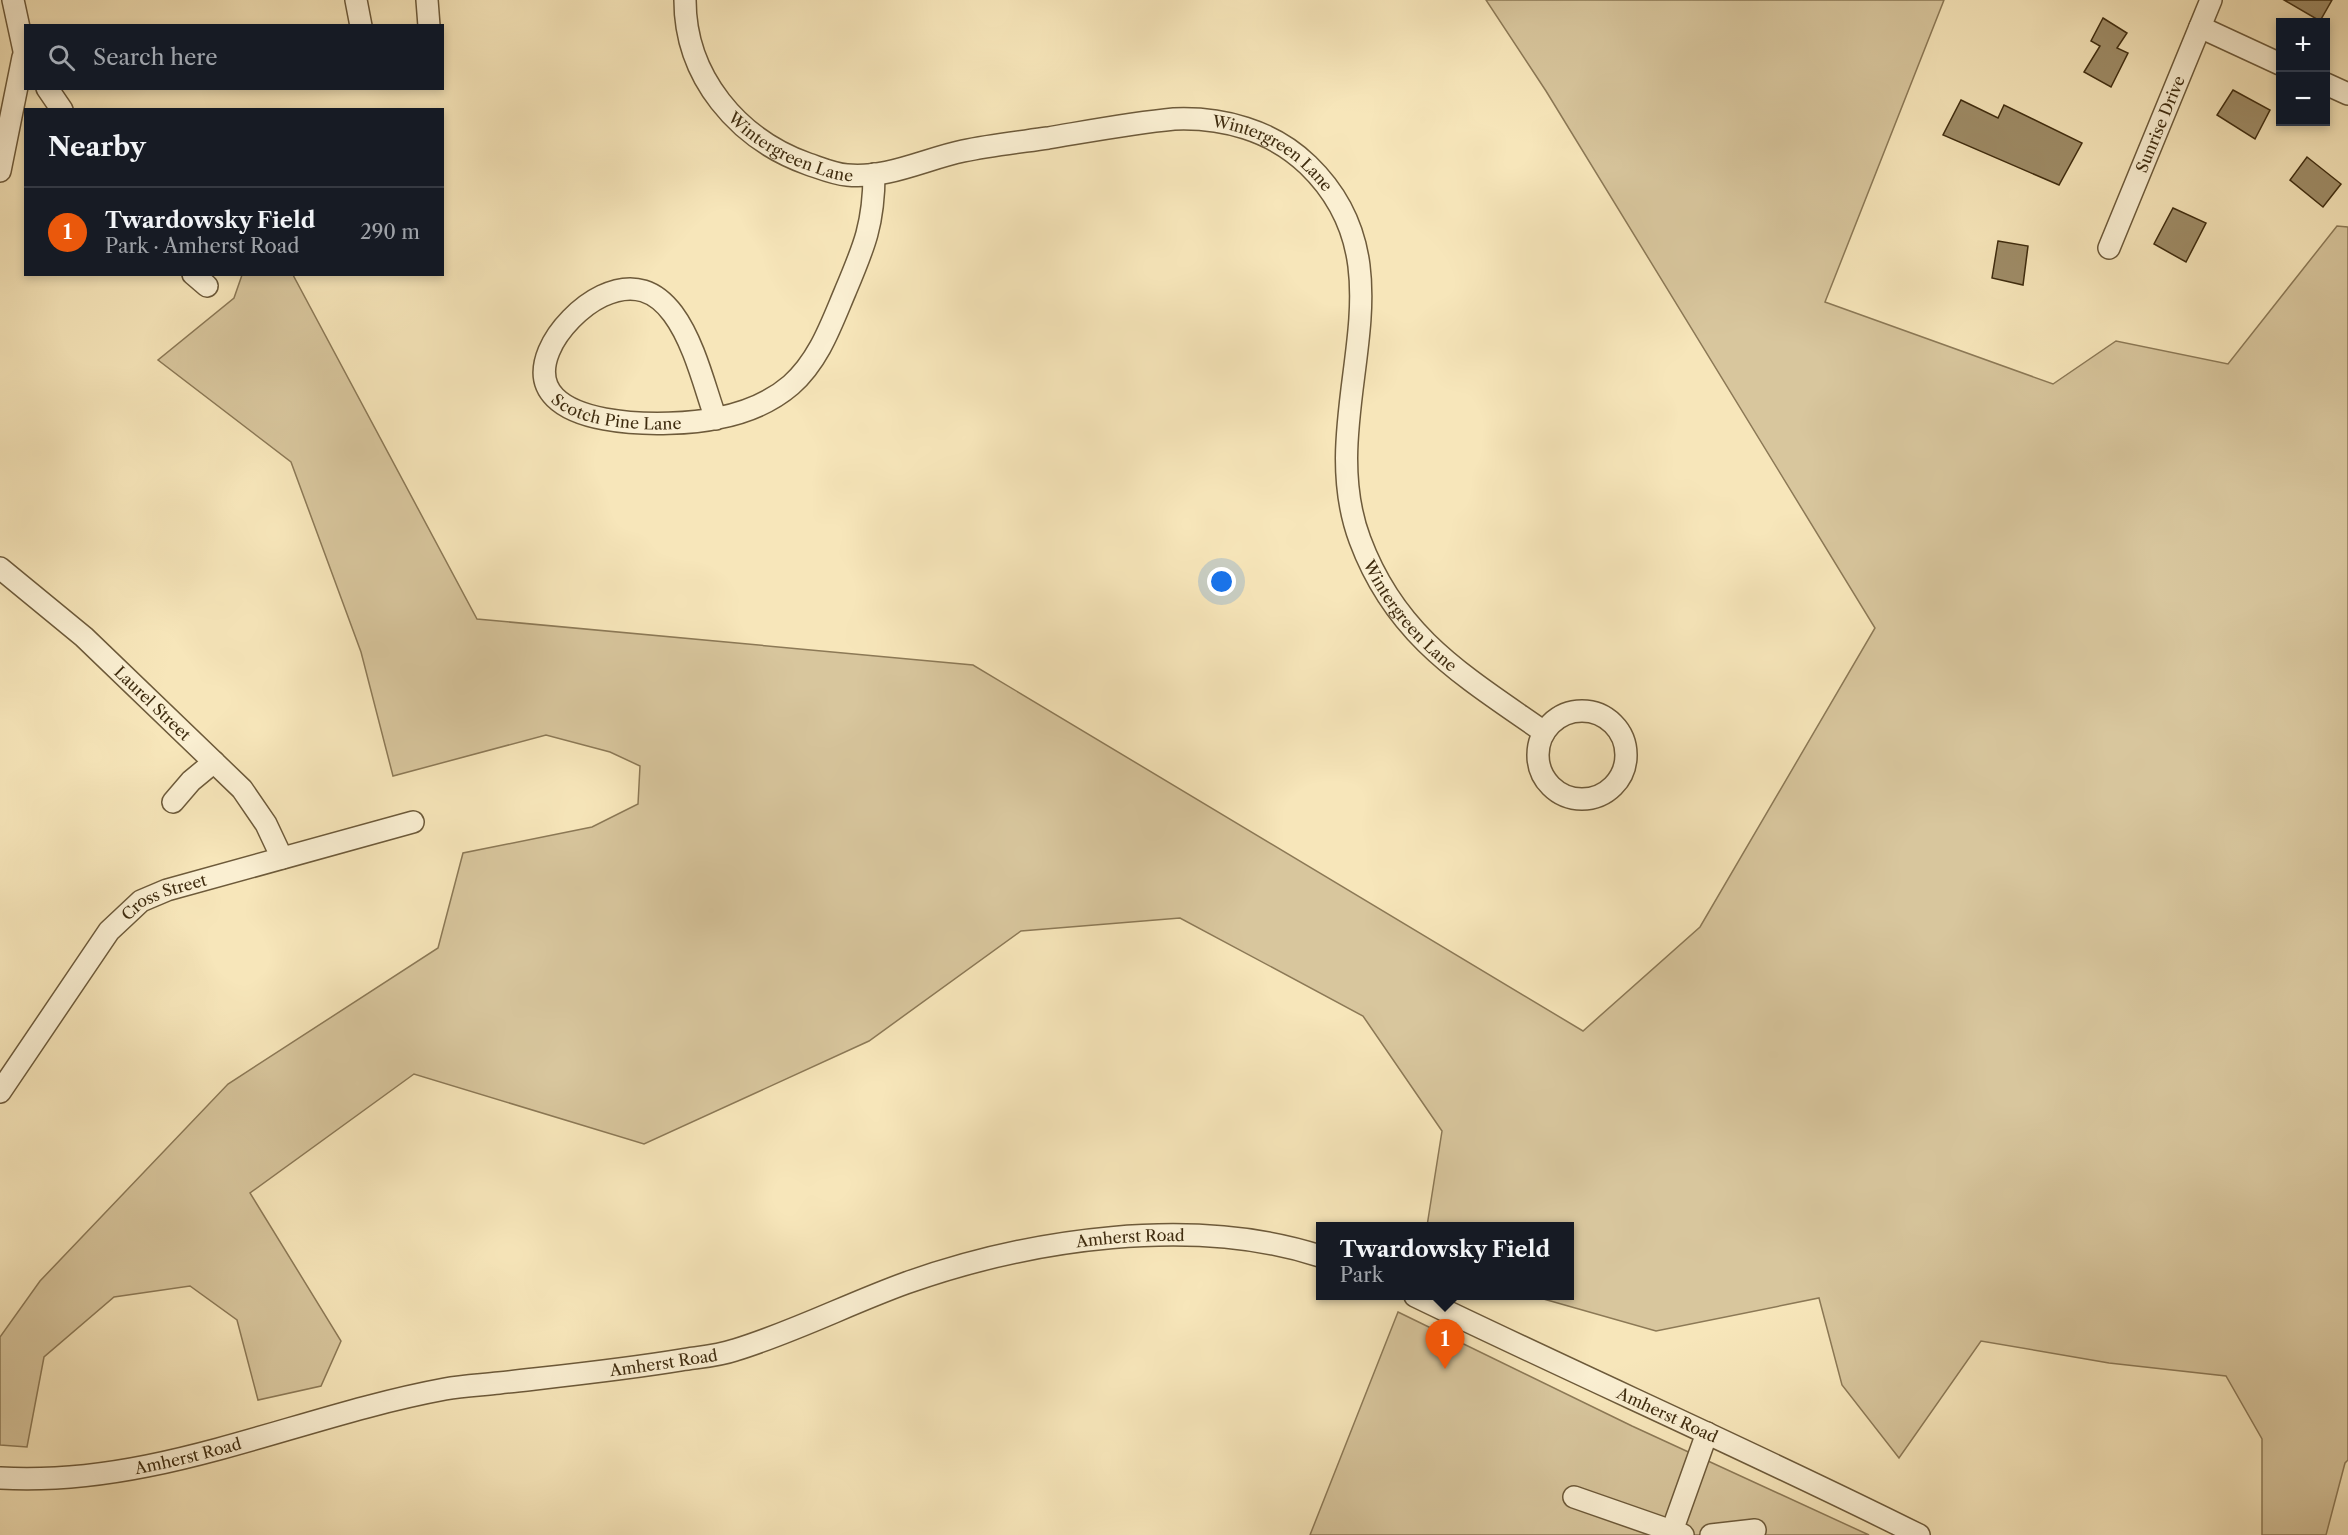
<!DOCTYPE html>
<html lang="en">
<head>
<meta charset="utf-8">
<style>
  body { margin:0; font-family:"Libre Caslon Text",serif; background:#20242c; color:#f1f3f6 }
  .controls { position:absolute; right:18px; top:18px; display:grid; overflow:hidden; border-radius:0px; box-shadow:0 3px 9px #0003 }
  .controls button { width:54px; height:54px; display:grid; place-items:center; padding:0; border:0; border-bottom:2px solid #363941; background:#171b24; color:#f1f3f6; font:30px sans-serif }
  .you { position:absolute; left:1222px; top:582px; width:21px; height:21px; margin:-15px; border:4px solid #fff; border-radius:50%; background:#1a73e8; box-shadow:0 0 0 9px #1a73e833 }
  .badge { display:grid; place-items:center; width:39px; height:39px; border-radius:50%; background:#ea580c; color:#fff; font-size:20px; font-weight:700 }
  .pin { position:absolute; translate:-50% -50px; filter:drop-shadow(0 2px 3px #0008) }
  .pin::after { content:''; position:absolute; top:32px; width:21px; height:18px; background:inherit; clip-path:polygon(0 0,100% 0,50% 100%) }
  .popup { position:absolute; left:1316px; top:1222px; width:258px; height:78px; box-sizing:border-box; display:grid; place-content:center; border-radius:0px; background:#171b24; filter:drop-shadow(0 2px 4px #0005); font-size:20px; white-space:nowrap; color:#9ea1a6 }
  .popup b { font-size:22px; color:#f1f3f6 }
  .popup::after { content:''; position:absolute; left:50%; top:100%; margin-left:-12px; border:12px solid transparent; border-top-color:#171b24 }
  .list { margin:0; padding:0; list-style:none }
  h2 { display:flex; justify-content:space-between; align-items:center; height:78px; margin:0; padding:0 24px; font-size:26px }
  h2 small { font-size:20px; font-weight:400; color:#9ea1a6 }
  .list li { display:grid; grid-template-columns:39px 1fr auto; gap:18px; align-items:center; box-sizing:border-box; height:90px; padding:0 24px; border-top:2px solid #363941 }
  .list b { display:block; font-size:22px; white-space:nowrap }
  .list p { margin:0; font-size:20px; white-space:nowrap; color:#9ea1a6 }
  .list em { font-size:20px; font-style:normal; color:#9ea1a6 }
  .icon { flex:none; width:33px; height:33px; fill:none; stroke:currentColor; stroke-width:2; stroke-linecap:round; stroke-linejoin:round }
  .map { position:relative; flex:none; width:2348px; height:1535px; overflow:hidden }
  .search { position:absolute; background:#171b24; box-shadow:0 3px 9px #0003; left:24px; top:24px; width:420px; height:66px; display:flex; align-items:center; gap:15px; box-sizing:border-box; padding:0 21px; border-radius:0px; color:#9ea1a6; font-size:22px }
  .panel { position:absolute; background:#171b24; box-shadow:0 3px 9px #0003; left:24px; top:108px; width:420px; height:168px; border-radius:0px }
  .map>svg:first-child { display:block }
  .green { fill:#d8c69d; stroke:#8c7956; stroke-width:1.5 }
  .building { fill:#9f8d68; stroke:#3f2c0f; stroke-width:1.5 }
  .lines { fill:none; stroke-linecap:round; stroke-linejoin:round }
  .minor-casing { stroke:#6d5a3a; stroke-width:24 }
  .minor { stroke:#faefd2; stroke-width:21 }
  .labels { text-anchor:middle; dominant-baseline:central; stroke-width:4.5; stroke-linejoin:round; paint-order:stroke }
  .street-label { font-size:16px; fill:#3f2c0f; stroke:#faefd2 }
</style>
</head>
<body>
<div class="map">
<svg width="2348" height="1535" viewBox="0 0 2348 1535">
  <rect width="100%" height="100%" fill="#f7e6ba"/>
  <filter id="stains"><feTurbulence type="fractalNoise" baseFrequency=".00333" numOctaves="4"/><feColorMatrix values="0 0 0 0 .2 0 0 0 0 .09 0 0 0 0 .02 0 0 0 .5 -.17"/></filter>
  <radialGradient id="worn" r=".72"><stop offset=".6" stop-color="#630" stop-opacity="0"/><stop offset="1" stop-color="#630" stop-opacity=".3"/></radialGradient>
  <g class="green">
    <path d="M1486 0H1944L1825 302 2053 384 2116 341 2228 364 2337 226 2348 227V1460L2345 1463 2326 1535H2262V1439L2226 1376 2109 1363 1981 1341 1899 1458 1842 1385 1819 1298 1656 1331 1533 1296H1570V1226H1427L1442 1131 1363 1016 1180 918 1021 931 869 1041 644 1144 414 1074 250 1193 341 1341 321 1386 258 1400 237 1320 190 1286 114 1297 44 1357 27 1447 0 1445V1337L40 1281 228 1084 438 948 463 853 592 827 638 804 640 766 610 752 546 735 393 776 361 652 291 462 158 360 234 298 242 275H293L477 619 973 665 1583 1031 1700 927 1875 628 1546 91Z"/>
    <path d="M1398 1312 1632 1426 1869 1535H1310Z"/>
  </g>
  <g class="building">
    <path d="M2284 0H2332L2320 21Z"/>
    <path d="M2103 18 2127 33 2117 48 2128 53 2111 87 2084 72 2100 46 2091 41Z"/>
    <path d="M2233 90 2270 110 2255 139 2217 115Z"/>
    <path d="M1961 100 1998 118 2004 105 2082 143 2059 185 1943 135Z"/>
    <path d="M2307 157 2341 184 2323 207 2290 180Z"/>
    <path d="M2173 208 2206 223 2186 262 2154 244Z"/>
    <path d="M1998 241 2028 246 2023 285 1992 278Z"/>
  </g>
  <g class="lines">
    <defs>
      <g id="minor">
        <path d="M13 0 26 60"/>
        <path d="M356 0 361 26"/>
        <path d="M427 0 429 26"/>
        <path id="s1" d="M685 0C685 77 738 139 808 164 820 168 834 174 847 175 887 179 925 159 963 151 991 145 1020 142 1048 138 1090 131 1132 123 1174 119 1222 117 1272 130 1308 165 1420 273 1311 410 1360 540 1396 637 1464 676 1544 732"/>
        <path d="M2200 27 2280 64"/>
        <path d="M2326 84 2348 94"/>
        <path d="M47 88 62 110"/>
        <path d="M0 171 23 57"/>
        <path id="s2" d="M2109 248 2211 0"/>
        <path d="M193 274 207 286"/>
        <path id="s3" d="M716 419C698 370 678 260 602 296 581 306 558 329 549 351 515 433 675 428 718 418 744 413 770 403 791 385 819 360 831 325 845 292 864 247 874 224 874 174"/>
        <path id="s4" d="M0 568 84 637 242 789 266 824 282 858"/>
        <circle cx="1582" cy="755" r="44"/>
        <path d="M173 802 191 781 214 762"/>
        <path id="s5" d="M0 1092 109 931 141 901 167 890 413 822"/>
        <path id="s6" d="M1415 1296C1582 1377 1753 1452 1919 1535"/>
        <path id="s7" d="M0 1478C156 1487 294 1417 445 1389 463 1386 481 1385 499 1383 560 1376 621 1370 681 1360 700 1357 717 1356 735 1350 794 1332 848 1304 906 1283 1030 1239 1193 1215 1320 1256"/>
        <path d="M1574 1497 1683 1535"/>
        <path d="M1672 1531 1707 1433"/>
        <path d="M1711 1535 1755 1530"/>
      </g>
    </defs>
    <use href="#minor" class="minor-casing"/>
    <use href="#minor" class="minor"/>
  </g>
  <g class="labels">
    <g class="street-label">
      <text stroke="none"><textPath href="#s2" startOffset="134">Sunrise Drive</textPath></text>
      <text stroke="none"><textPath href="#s1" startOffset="196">Wintergreen Lane</textPath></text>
      <text stroke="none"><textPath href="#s1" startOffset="700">Wintergreen Lane</textPath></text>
      <text stroke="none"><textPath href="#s3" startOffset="388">Scotch Pine Lane</textPath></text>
      <text stroke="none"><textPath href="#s1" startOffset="1221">Wintergreen Lane</textPath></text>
      <text stroke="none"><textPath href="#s4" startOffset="204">Laurel Street</textPath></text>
      <text stroke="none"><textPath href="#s5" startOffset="261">Cross Street</textPath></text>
      <text stroke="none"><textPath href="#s7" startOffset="1162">Amherst Road</textPath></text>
      <text stroke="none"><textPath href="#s7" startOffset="676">Amherst Road</textPath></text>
      <text stroke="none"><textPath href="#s6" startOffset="279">Amherst Road</textPath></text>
      <text stroke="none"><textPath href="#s7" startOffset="190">Amherst Road</textPath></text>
    </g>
  </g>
  <rect width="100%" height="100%" filter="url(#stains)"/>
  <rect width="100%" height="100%" fill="url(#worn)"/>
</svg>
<div class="controls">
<button>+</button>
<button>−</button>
</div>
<div class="you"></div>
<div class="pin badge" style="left:1445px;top:1369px">1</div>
<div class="popup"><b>Twardowsky Field</b>Park</div>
<div class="search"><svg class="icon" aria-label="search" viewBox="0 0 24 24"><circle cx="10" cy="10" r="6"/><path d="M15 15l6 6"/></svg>Search here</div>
<section class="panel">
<h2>Nearby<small></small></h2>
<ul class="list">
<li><span class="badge">1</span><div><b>Twardowsky Field</b><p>Park · Amherst Road</p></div><em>290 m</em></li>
</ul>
</section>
</div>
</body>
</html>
